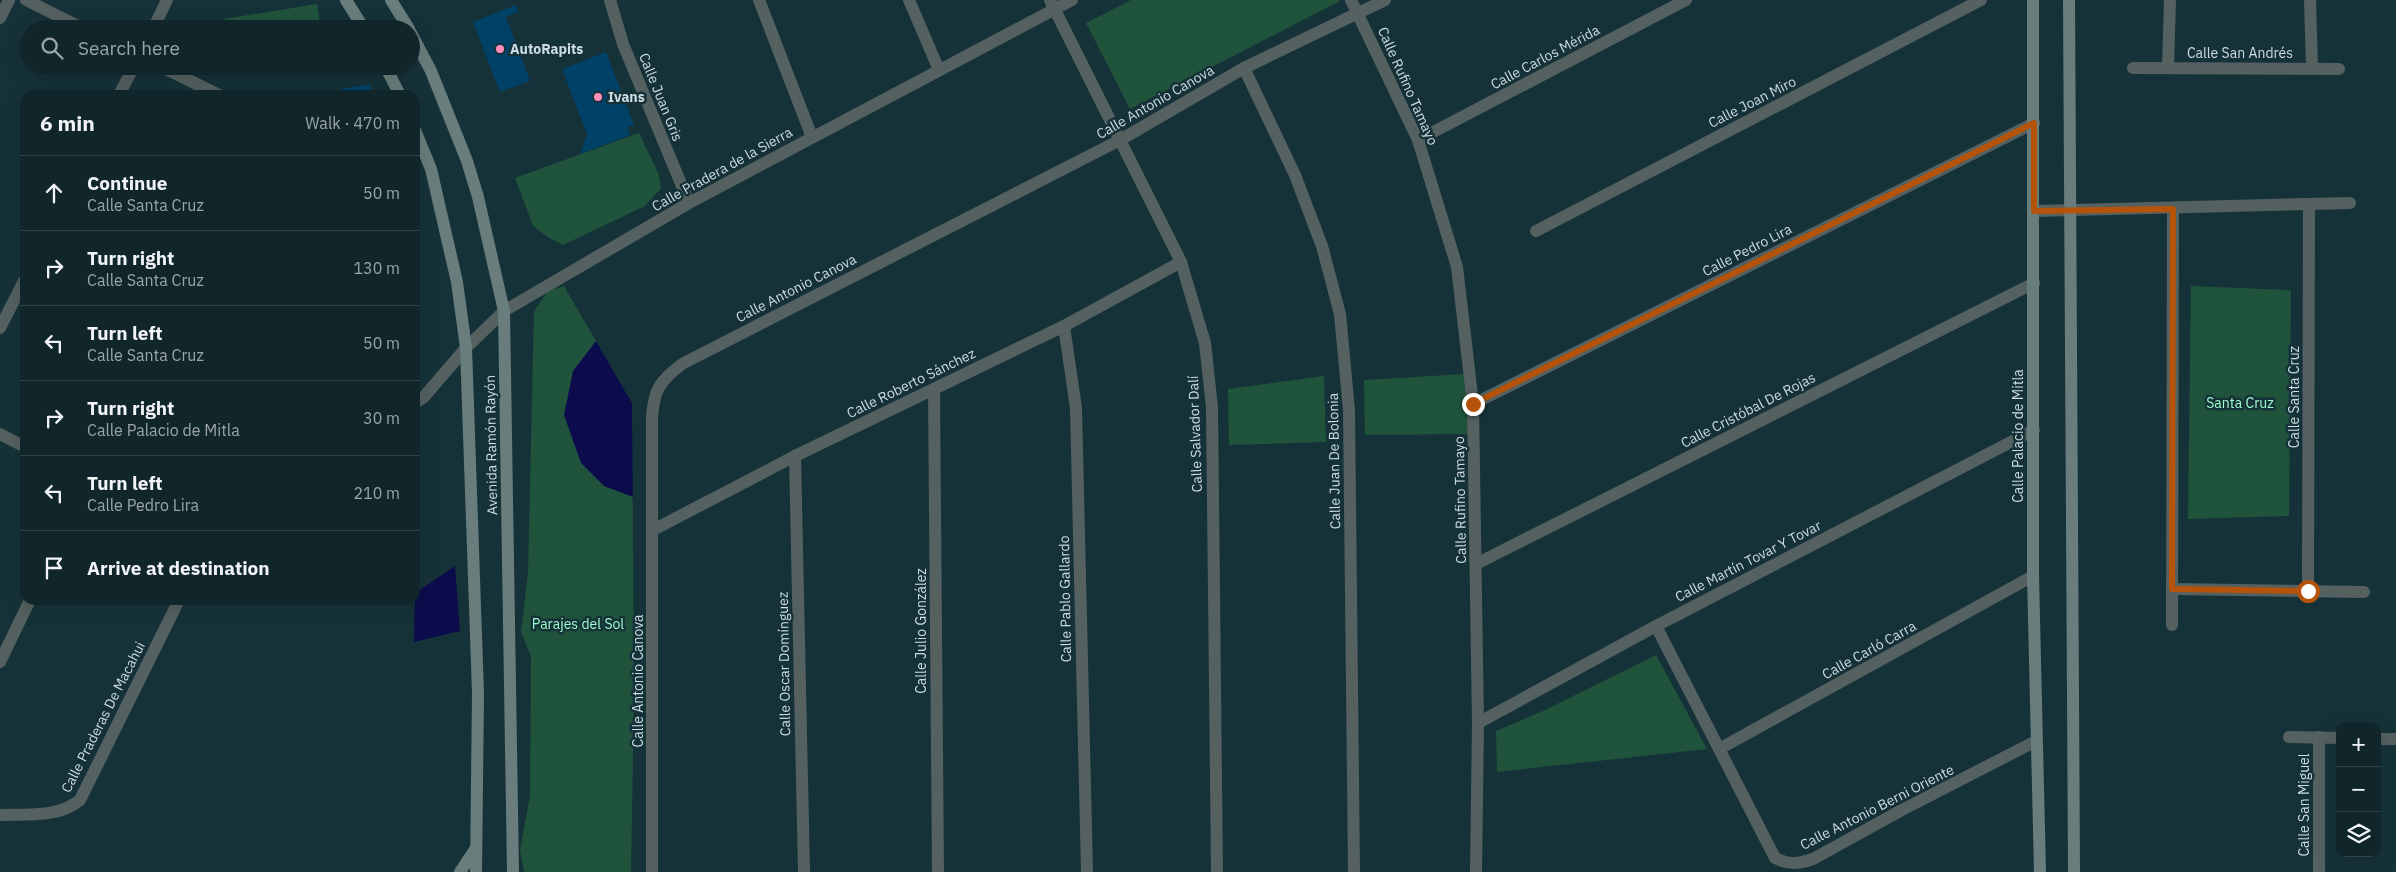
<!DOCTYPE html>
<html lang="en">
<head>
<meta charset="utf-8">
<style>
  body { margin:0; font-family:"IBM Plex Sans",sans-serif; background:#1e3237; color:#f1f3f6 }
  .controls { position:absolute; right:15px; bottom:15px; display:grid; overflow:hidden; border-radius:10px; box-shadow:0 5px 20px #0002 }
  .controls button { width:45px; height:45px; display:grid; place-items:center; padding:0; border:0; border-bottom:1px solid #304347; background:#10262b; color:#f1f3f6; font:25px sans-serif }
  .stop { position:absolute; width:15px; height:15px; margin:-11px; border:4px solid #b45309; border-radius:50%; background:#fff }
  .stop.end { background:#b45309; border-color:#fff; box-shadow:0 1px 5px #0008 }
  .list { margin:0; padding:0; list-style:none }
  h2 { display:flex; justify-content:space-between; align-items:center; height:65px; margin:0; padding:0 20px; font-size:21px }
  h2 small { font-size:16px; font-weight:400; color:#9ca5a9 }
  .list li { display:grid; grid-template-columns:32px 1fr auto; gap:15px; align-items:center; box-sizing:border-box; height:75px; padding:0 20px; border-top:1px solid #304347 }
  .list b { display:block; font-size:19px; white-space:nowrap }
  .list p { margin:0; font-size:16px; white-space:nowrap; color:#9ca5a9 }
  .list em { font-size:16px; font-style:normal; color:#9ca5a9 }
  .icon { flex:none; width:28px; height:28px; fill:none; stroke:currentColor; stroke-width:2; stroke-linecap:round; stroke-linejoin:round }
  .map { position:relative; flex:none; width:2396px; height:872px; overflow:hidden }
  .search { position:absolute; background:#10262b; box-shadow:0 5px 20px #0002; left:20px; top:20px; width:400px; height:55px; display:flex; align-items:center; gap:12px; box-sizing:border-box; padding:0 18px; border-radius:28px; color:#9ca5a9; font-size:19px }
  .panel { position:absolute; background:#10262b; box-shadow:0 5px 20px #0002; left:20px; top:90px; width:400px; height:515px; border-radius:15px }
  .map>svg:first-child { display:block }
  .green { fill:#20533c }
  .water { fill:#0c0c4c }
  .building { fill:#004168 }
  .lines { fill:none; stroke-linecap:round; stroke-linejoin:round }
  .street { stroke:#546160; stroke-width:12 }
  .secondary { stroke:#697e7c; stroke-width:12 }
  .route { stroke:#b45309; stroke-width:6 }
  .poi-dot { fill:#fe8ebb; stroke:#163239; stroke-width:2 }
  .labels { text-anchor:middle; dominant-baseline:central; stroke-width:5; stroke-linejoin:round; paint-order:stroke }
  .poi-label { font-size:14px; font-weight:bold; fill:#ccdce0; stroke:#163239; text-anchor:start }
  .street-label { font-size:14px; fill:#ccdce0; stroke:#163239 }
  .park-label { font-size:14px; fill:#9dfccc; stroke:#163239 }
</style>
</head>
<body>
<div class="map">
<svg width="2396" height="872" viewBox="0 0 2396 872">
  <rect width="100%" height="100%" fill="#163239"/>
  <g class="green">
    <path d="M1131 0H1339L1340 1 1130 109 1086 23Z"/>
    <path d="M317 4 321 29H225L224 19Z"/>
    <path d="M639 133 659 175 661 188 645 206 563 245 548 237 533 226 515 178Z"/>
    <path d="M564 286 632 403 634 695 631 872H524L520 850 530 796 531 656 521 632 528 574 534 311 548 291Z"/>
    <path d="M2191 286 2291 290 2289 516 2188 519Z"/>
    <path d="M1465 374 1468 434 1365 435 1364 380Z"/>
    <path d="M1324 376 1326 442 1229 445 1228 389Z"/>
    <path d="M1656 655 1707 749 1497 772 1496 731 1545 710Z"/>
  </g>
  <g class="water">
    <path d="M596 341 632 403 633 497 604 486 581 463 564 415 573 371Z"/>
    <path d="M455 566 460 631 414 642 415 593Z"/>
  </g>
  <g class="building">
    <path d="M516 5 518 12 506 17 530 81 500 92 473 22Z"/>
    <path d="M606 52 634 125 627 127 630 135 580 154 587 134 562 69Z"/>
    <path d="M370 84 372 95H341V89Z"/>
  </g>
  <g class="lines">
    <g class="street">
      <path d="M26 0 84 29"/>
      <path d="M610 0 623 44 689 203"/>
      <path d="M759 0 812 137"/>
      <path d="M909 0 939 70"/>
      <path d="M1050 0 1181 262 1205 343 1212 407 1217 872"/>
      <path d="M1351 0 1418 140 1457 267 1473 404 1478 723 1476 872"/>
      <path d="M2310 0 2312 68"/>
      <path d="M0 18 9 0"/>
      <path d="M153 29 167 0"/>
      <path d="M160 66 219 95"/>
      <path d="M1244 68 1295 175 1322 246 1340 314 1349 410 1354 872"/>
      <path d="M2133 68 2339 69"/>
      <path d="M2168 68 2170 0"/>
      <path d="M119 95 134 66"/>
      <path d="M1418 140 1686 0"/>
      <path d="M2034 211 2350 203"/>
      <path d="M1536 231 1981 0"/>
      <path d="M1064 326 1076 408 1087 872"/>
      <path d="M0 328 25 279"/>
      <path d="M934 390 938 872"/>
      <path d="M415 403 423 398 466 348 504 311 689 203 1072 0"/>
      <path d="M1473 404 2034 123"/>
      <path d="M0 434 25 447"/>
      <path d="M795 456 804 872"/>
      <path d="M653 530 795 456 1064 326 1181 262"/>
      <path d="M1476 564 2034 283"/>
      <path d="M2172 589 2364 592"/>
      <path d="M2308 591 2309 204"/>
      <path d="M2172 625 2173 209"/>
      <path d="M1656 626 1775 858C1789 865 1798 864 1813 859L1900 811 2036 741"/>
      <path d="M0 662 30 600"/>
      <path d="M1478 723 1656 626 2034 430"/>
      <path d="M2289 737 2340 738"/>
      <path d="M2377 739H2396"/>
      <path d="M1719 749 2033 576"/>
      <path d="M0 815C27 814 58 818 80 800L179 600"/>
      <path d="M652 872V417C654 389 660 381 682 364L1120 140 1244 68 1385 0"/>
      <path d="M2319 872V737"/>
    </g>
    <g class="secondary">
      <path d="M346 0 364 29"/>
      <path d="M391 0 409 29"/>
      <path d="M2033 0V576L2040 872"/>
      <path d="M2069 0 2074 872"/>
      <path d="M411 33 431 71 467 161 478 197 504 311 513 872"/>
      <path d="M385 66 400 95"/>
      <path d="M415 130 431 169 457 282 466 348 478 693 476 872"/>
      <path d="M460 872 476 848"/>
    </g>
  </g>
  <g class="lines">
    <path class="route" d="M1473 404 2034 123V211L2173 209 2172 589 2308 591"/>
  </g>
  <g class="poi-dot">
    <circle cx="500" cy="49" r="5"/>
    <circle cx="598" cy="97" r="5"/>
  </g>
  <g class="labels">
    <g class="poi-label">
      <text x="510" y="49">AutoRapits</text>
      <text x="608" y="97">Ivans</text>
    </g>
    <g class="street-label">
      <text x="2240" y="53">Calle San Andrés</text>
      <text transform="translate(1545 57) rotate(-28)">Calle Carlos Mérida</text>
      <text transform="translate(1408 86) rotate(66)">Calle Rufino Tamayo</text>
      <text transform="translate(661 97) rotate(68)">Calle Juan Gris</text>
      <text transform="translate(1155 102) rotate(-30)">Calle Antonio Canova</text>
      <text transform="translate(1752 102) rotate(-27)">Calle Joan Miro</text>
      <text transform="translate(722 169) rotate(-29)">Calle Pradera de la Sierra</text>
      <text transform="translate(1747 250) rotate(-27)">Calle Pedro Lira</text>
      <text transform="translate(796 288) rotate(-27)">Calle Antonio Canova</text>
      <text transform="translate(911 383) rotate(-26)">Calle Roberto Sánchez</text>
      <text transform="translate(2294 397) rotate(-90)">Calle Santa Cruz</text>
      <text transform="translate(1748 410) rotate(-27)">Calle Cristóbal De Rojas</text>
      <text transform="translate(1195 434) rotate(-92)">Calle Salvador Dalí</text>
      <text transform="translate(2018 436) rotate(-90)">Calle Palacio de Mitla</text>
      <text transform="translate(491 445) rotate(-91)">Avenida Ramón Rayón</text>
      <text transform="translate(1334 461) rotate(-91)">Calle Juan De Bolonia</text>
      <text transform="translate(1460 500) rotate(-91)">Calle Rufino Tamayo</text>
      <text transform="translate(1748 561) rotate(-27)">Calle Martín Tovar Y Tovar</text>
      <text transform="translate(1065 599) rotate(-91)">Calle Pablo Gallardo</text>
      <text transform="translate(921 631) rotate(-90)">Calle Julio González</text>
      <text transform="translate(1869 650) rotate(-29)">Calle Carló Carra</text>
      <text transform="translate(784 664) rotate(-91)">Calle Oscar Domínguez</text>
      <text transform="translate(638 681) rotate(-90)">Calle Antonio Canova</text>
      <text transform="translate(103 717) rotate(-63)">Calle Praderas De Macahui</text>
      <text transform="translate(2304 805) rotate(-90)">Calle San Miguel</text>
      <text transform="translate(1877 807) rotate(-27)">Calle Antonio Berni Oriente</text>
    </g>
    <g class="park-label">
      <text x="2240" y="403">Santa Cruz</text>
      <text x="578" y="624">Parajes del Sol</text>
    </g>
  </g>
</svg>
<div class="controls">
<button>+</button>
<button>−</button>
<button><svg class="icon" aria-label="layers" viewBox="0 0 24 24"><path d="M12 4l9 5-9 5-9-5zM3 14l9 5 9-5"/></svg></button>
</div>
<div class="stop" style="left:2308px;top:591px"></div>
<div class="stop end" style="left:1473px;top:404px"></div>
<div class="search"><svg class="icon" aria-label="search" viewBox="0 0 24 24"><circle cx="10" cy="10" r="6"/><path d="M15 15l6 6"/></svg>Search here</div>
<section class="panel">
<h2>6 min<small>Walk · 470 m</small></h2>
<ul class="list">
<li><svg class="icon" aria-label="ahead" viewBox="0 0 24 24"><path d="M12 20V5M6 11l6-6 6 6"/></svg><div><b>Continue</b><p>Calle Santa Cruz</p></div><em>50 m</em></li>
<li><svg class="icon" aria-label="right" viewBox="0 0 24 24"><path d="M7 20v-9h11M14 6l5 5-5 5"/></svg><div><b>Turn right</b><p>Calle Santa Cruz</p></div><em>130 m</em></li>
<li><svg class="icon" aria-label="left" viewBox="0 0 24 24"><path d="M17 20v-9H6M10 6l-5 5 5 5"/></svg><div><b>Turn left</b><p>Calle Santa Cruz</p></div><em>50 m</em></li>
<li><svg class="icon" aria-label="right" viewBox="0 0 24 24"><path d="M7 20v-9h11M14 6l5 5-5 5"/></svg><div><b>Turn right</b><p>Calle Palacio de Mitla</p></div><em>30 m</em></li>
<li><svg class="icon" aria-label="left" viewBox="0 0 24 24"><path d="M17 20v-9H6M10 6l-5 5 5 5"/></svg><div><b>Turn left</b><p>Calle Pedro Lira</p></div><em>210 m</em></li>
<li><svg class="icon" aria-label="arrive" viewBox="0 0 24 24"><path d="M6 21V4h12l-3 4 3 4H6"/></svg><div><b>Arrive at destination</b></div></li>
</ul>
</section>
</div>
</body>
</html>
